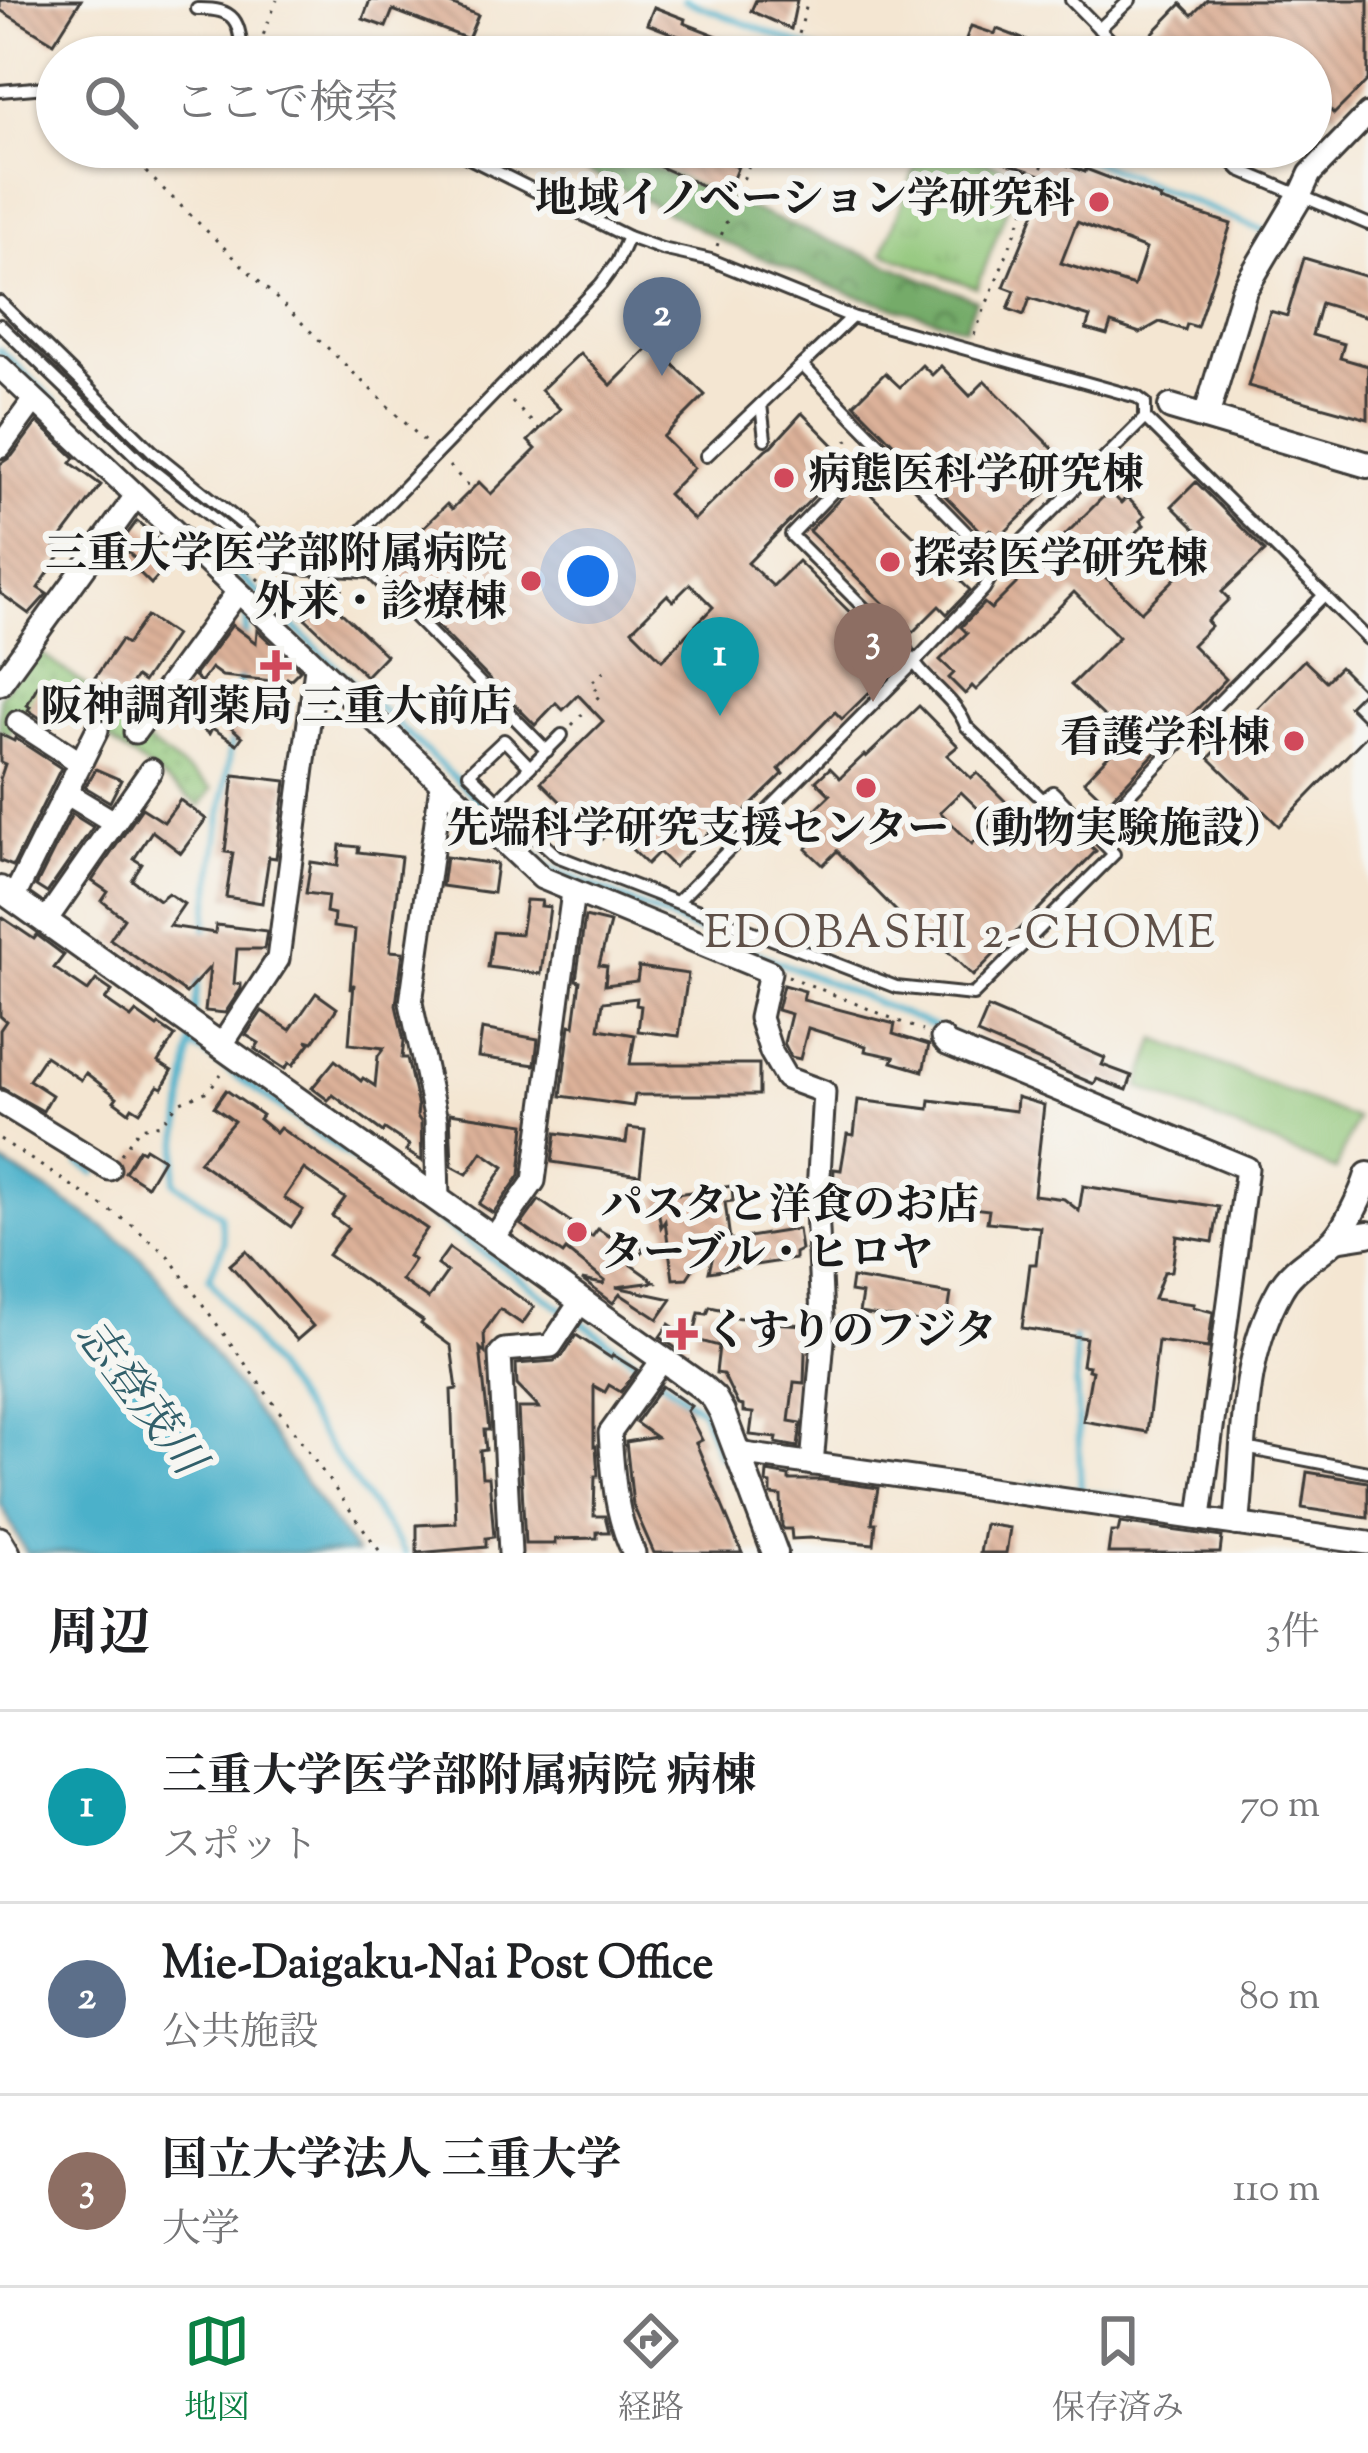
<!DOCTYPE html>
<html lang="ja">
<head>
<meta charset="utf-8">
<style>
  body { margin:0; font-family:"Sorts Mill Goudy","Noto Serif JP",serif; background:#f2f2f2; color:#202124 }
  .you { position:absolute; left:588px; top:576px; width:42px; height:42px; margin:-30px; border:9px solid #fff; border-radius:50%; background:#1a73e8; box-shadow:0 0 0 18px #1a73e833 }
  .badge { display:grid; place-items:center; width:78px; height:78px; border-radius:50%; background:#0b8043; color:#fff; font-size:39px; font-weight:700 }
  .pin { position:absolute; translate:-50% -99px; filter:drop-shadow(0 3px 6px #0008) }
  .pin::after { content:''; position:absolute; top:63px; width:42px; height:36px; background:inherit; clip-path:polygon(0 0,100% 0,50% 100%) }
  .list { margin:0; padding:0; list-style:none }
  h2 { display:flex; justify-content:space-between; align-items:center; height:156px; margin:0; padding:0 48px; font-size:51px }
  h2 small { font-size:39px; font-weight:400; color:#757577 }
  .list li { display:grid; grid-template-columns:78px 1fr auto; gap:36px; align-items:center; box-sizing:border-box; height:192px; padding:0 48px; border-top:3px solid #e0e0e0 }
  .list b { display:block; font-size:45px; white-space:nowrap }
  .list p { margin:0; font-size:39px; white-space:nowrap; color:#757577 }
  .list em { font-size:39px; font-style:normal; color:#757577 }
  .icon { flex:none; width:66px; height:66px; fill:none; stroke:currentColor; stroke-width:2; stroke-linecap:round; stroke-linejoin:round }
  .map { position:relative; flex:none; width:1368px; height:1553px; overflow:hidden }
  .search { position:absolute; background:#fff; box-shadow:0 3px 9px #0004; left:36px; right:36px; top:36px; height:132px; display:flex; align-items:center; gap:30px; box-sizing:border-box; padding:0 42px; border-radius:66px; color:#757577; font-size:45px }
  .sheet { height:732px; background:#fff }
  nav { display:flex; justify-content:space-around; align-items:center; box-sizing:border-box; height:168px; border-top:3px solid #e0e0e0; background:#fff; font-size:33px; color:#757577 }
  nav a { display:grid; justify-items:center; gap:6px }
  nav .on { color:#0b8043 }
  .map>svg:first-child { display:block }
  .grass { fill:url(#grass-tufts); stroke:#56714a; stroke-width:3 }
  .forest { fill:url(#forest-crowns); stroke:#486442; stroke-width:3 }
  .park { fill:url(#park-dots); stroke:#56714a; stroke-width:3 }
  .garden { fill:#91c679; stroke:#56714a; stroke-width:3 }
  .water { fill:#4bb1ca; stroke:#346673; stroke-width:3 }
  .lines { fill:none; stroke-linecap:round; stroke-linejoin:round }
  .stream { stroke:#4bb1ca; stroke-width:6 }
  .building { fill:url(#building-back-hatch); fill-rule:evenodd }
  .service-casing { stroke:#3c3a37; stroke-width:16 }
  .minor-casing { stroke:#3c3a37; stroke-width:27 }
  .tertiary-casing { stroke:#3c3a37; stroke-width:30 }
  .path { stroke:#3c3a37; stroke-width:3; stroke-dasharray:3 9; stroke-linecap:butt }
  .service { stroke:#fff; stroke-width:10 }
  .minor { stroke:#fff; stroke-width:21 }
  .tertiary { stroke:#fff; stroke-width:24 }
  .poi-dot { fill:#d1495b; stroke:#f6f6f2; stroke-width:4.5 }
  .labels { text-anchor:middle; dominant-baseline:central; stroke-width:12; stroke-linejoin:round; paint-order:stroke }
  .poi-label { font-size:42px; font-weight:bold; fill:#1c1c1c; stroke:#f6f6f2; text-anchor:start }
  .neighbourhood-label { font-size:45px; letter-spacing:3px; fill:#5f5048; stroke:#f6f6f2 }
  .water-label { font-size:45px; font-style:italic; fill:#315f6a; stroke:#f6f6f2 }
</style>
</head>
<body>
<div class="map">
<svg width="1368" height="1553" viewBox="0 0 1368 1553">
  <defs>
    <pattern id="grass-tufts" width="24" height="20" patternUnits="userSpaceOnUse" patternTransform="scale(3)"><rect width="24" height="20" fill="#91c679"/><path d="M3 7l-1-3M5 7V3M7 7l1-3M15 17l-1-3M17 17v-4M19 17l1-3" fill="none" stroke="#7caa68"/></pattern>
    <pattern id="forest-crowns" width="20" height="18" patternUnits="userSpaceOnUse" patternTransform="scale(3)"><rect width="20" height="18" fill="#74ab69"/><path d="M2 6a3 3 0 1 1 6 0M12 15a3 3 0 1 1 6 0" fill="none" stroke="#5e8a56"/></pattern>
    <pattern id="park-dots" width="8" height="8" patternUnits="userSpaceOnUse" patternTransform="scale(3)"><rect width="8" height="8" fill="#91c679"/><path d="M2 2h.1M6 6h.1" fill="none" stroke="#7caa68" stroke-width="1.8" stroke-linecap="round"/></pattern>
    <pattern id="building-back-hatch" width="6" height="6" patternUnits="userSpaceOnUse" patternTransform="scale(3)"><rect width="6" height="6" fill="#dcb199"/><path d="M-1 5l2 2M0 0l6 6M5-1l2 2" fill="none" stroke="#bc9883"/></pattern>
  </defs>
  <rect width="100%" height="100%" fill="#f6f6f2"/>
  <filter id="ink" filterUnits="userSpaceOnUse"><feTurbulence type="fractalNoise" baseFrequency=".00833" numOctaves="2"/><feDisplacementMap in="SourceGraphic" scale="24" xChannelSelector="R" yChannelSelector="G"/><feConvolveMatrix kernelMatrix="1 2 1 2 8 2 1 2 1" color-interpolation-filters="sRGB"/></filter>
  <filter id="wash" filterUnits="userSpaceOnUse"><feTurbulence type="fractalNoise" baseFrequency=".004" numOctaves="4" result="noise"/><feDisplacementMap in="SourceGraphic" scale="48" xChannelSelector="R" yChannelSelector="G"/><feGaussianBlur stdDeviation="2.7" result="paint"/><feColorMatrix in="noise" values="0 0 0 0 0 0 0 0 0 0 0 0 0 0 0 0 0 1.4 0 .05"/><feComposite in="paint" operator="in"/></filter>
  <g filter="url(#wash)">
    <rect width="100%" height="100%" fill="#f4e6d2"/>
    <path class="grass" d="M923 147H948L1020 174 977 288 883 253Z"/>
    <path class="forest" d="M541 147H607L734 202 976 300 965 328 847 293 728 244Z"/>
    <path class="park" d="M35 649 136 722 131 730 212 789 200 806 42 691 8 735 0 730V697Z"/>
    <path class="garden" d="M1156 1039 1356 1119 1336 1170 1139 1087Z"/>
    <path class="water" d="M0 1161C53 1194 111 1226 154 1271L356 1553H26L0 1503Z"/>
    <g class="lines">
      <g class="stream">
        <path d="M684 0 832 57"/>
        <path d="M1058 147 1264 231"/>
        <path d="M0 350 549 867 712 937"/>
        <path d="M245 641 248 615"/>
        <path d="M204 939 241 672"/>
        <path d="M741 949 755 952 957 1036 958 1042"/>
        <path d="M194 1016 199 975"/>
        <path d="M192 1035 174 1182 220 1214 224 1243 209 1278 405 1553"/>
        <path d="M191 1047 204 1053 565 1311"/>
        <path d="M79 1163 95 1173"/>
        <path d="M576 1318 648 1370"/>
        <path d="M1074 1328 1081 1491"/>
        <path d="M659 1378 702 1410 719 1456"/>
        <path d="M1033 1485 1121 1497"/>
      </g>
    </g>
    <g id="blocks">
      <g class="building">
        <path d="M0 0H81L54 43 0 10Z"/>
        <path d="M370 0H441L478 15 468 39 393 10 386 27 363 19Z"/>
        <path d="M756 0H797L791 29 751 11Z"/>
        <path d="M1207 0H1368V80L1334 114 1311 91V57H1160L1144 42 1181 4 1192 15Z"/>
        <path d="M654 7 685 19 684 23 738 44 733 57 647 24Z"/>
        <path d="M971 26 995 34 997 29 1036 44 1031 57H988L962 49Z"/>
        <path d="M615 147H690L738 166 726 196Z"/>
        <path d="M967 147H1032L1031 151 1085 172 1086 169 1161 198 1160 201 1231 224 1197 327 1187 324 1185 330 1160 322 1140 333 1111 323 1107 335 1086 329 1090 317 1030 298 1024 315 1008 309 1015 291 1004 287 1049 178 967 149ZM1077 222 1146 249 1134 286 1061 263Z"/>
        <path d="M1304 258 1368 277V317L1321 303 1312 335 1344 344 1340 358 1368 366V419L1248 386 1270 311 1287 316Z"/>
        <path d="M652 344 705 395 663 437 694 468 668 494 694 520 766 449 772 446 802 413 849 461 748 563 773 586 798 561 892 654 878 668 886 676 842 719 835 712 779 769 783 774 737 819 730 812 674 867 659 852 647 864 611 829 600 841 541 782 603 721 578 695 563 710 556 703 535 725 381 569 447 504 452 509 479 482 491 494 536 449 528 441 560 409 541 390 580 353 611 385ZM690 584 713 607 662 660 632 630 667 595 673 601Z"/>
        <path d="M922 365 932 375 941 366 970 396 985 381 1058 454 1036 476 1049 489 999 538 990 529 984 535 854 404 885 373 900 387Z"/>
        <path d="M37 422 75 458 71 463 101 485 55 546 63 551 38 588 47 594 29 614 0 593V464L12 456Z"/>
        <path d="M857 481 970 590 947 614 939 606 913 632 809 531Z"/>
        <path d="M1196 482 1265 551 1222 592 1229 599 1207 621 1211 626 1192 645 1226 679 1107 803 1084 781 1126 737 1071 685 1119 637 1074 592 976 690 972 686 965 694 949 678 954 673 940 660 967 633 961 627 984 603 991 609 1109 491 1121 503 1127 497 1145 516 1140 521 1144 525 1098 570 1141 612 1210 544 1172 506Z"/>
        <path d="M137 521 167 547 166 549 174 558 151 584 131 564 136 560 120 544Z"/>
        <path d="M326 598 386 655 366 676 305 618Z"/>
        <path d="M147 616 175 635 143 682 136 677 121 698 94 679 121 640 127 644Z"/>
        <path d="M232 625 256 643 257 630 300 670 290 680 287 678 283 682 222 676 211 668 201 682 194 676Z"/>
        <path d="M1304 660 1326 681 1340 667 1364 691 1349 706 1368 725V734L1279 826 1209 758Z"/>
        <path d="M39 683 67 698 52 726 28 710 30 707 27 705Z"/>
        <path d="M186 688 223 714 220 717 242 737 237 744 212 728 209 734 172 708Z"/>
        <path d="M919 706 958 746 947 755 971 778 977 773 1018 814 1021 811 1039 828 1055 812 1096 851 973 976 914 919 909 924 837 851 823 865 806 849 811 844 796 828 830 795 816 781 830 768 840 778 864 755 866 757ZM961 792 993 823 972 844 940 812Z"/>
        <path d="M0 734 14 741 15 738 61 768 13 866 0 861V779L5 764 0 762Z"/>
        <path d="M96 769 121 780 110 802 85 787Z"/>
        <path d="M234 775 286 781 276 858 269 857 262 903 226 897 233 853 225 852Z"/>
        <path d="M180 800 206 819 181 853 152 831 134 859 142 864 132 880 159 900 168 893 184 904 169 926 215 933 216 925 267 931 264 949H237L234 984H241V989L225 1013 205 1011 210 967 186 993 110 939 124 918 102 901 108 892 92 881 142 808 164 822Z"/>
        <path d="M72 814 93 827 47 893 36 886Z"/>
        <path d="M340 845 359 847 358 852 401 857 390 951 403 952 396 1005 404 1041 402 1058H407L418 1107 417 1116 421 1122 422 1161 406 1151 409 1145 385 1129 383 1132 333 1095 328 1100 312 1088 335 1060 361 1081 363 1078 375 1086 378 1056 384 1048 349 1044 354 984 350 990 355 930 333 927 334 914 326 912 328 896 306 893 311 862 338 866Z"/>
        <path d="M446 857 497 864 493 893 442 886Z"/>
        <path d="M526 900 542 901 541 906 550 907 541 974 488 967 493 932 521 934Z"/>
        <path d="M0 916 34 939 37 935 64 955 54 968 88 991 96 980 112 991 105 1000 131 1018 136 1012 157 1027 159 1025 175 1036 158 1062 172 1071 162 1088 158 1086 140 1112 132 1107 129 1112 114 1101 117 1097 86 1073 81 1080 45 1056 29 1080 52 1095 43 1111 0 1087V1030L6 1021 0 1016Z"/>
        <path d="M585 917 610 923 599 965 607 966 605 985 637 981 639 967 688 974 679 1036 638 1031 641 1006 636 1005 637 998 603 1002 599 1029 635 1035 630 1064H759V1095H635L633 1106 561 1096 570 1025 574 1026 580 981 576 980Z"/>
        <path d="M783 985 805 991 803 1000 895 1024 893 1034 929 1045 923 1071 892 1062 894 1057 865 1051 866 1046 808 1028 800 1059 791 1057 784 1043 791 1014 777 1010Z"/>
        <path d="M316 993 337 1008 313 1042 306 1040 310 1043 293 1065 289 1063 285 1069 255 1049 259 1043 246 1035 262 1011 290 1030Z"/>
        <path d="M988 1008 1105 1058 1102 1065 1132 1076 1127 1090 1097 1079 1094 1084 977 1034Z"/>
        <path d="M482 1029 538 1039 535 1065 478 1057Z"/>
        <path d="M226 1090 262 1115 259 1119 276 1133 280 1128 427 1229 408 1256 414 1260 401 1280 428 1299 447 1272 437 1265 449 1248 534 1307 522 1324 500 1309 484 1332 485 1353 480 1348 489 1430H484L486 1450 480 1451 482 1477H489L494 1537 486 1538V1547L417 1553V1525L456 1523 451 1390 457 1389 451 1346 421 1324 423 1321 328 1255 348 1228 332 1216 345 1198 304 1169 284 1198 303 1210 291 1227 199 1162 234 1121 214 1107Z"/>
        <path d="M1017 1097 1044 1105 1034 1195 1064 1199 1079 1211 1083 1186 1219 1207 1213 1242 1177 1236 1172 1271 1164 1272 1154 1299 1194 1304 1193 1307 1213 1312 1208 1348 1158 1341 1147 1432 1083 1421 1092 1371 1088 1370 1089 1366 1082 1365 1086 1338 1022 1328 1030 1264H1036L1040 1227 987 1222 989 1210 833 1191 834 1169 841 1170 847 1134 854 1135 858 1100 929 1109 930 1100 1016 1111Z"/>
        <path d="M450 1113 525 1124 520 1175 493 1213 479 1204 504 1167 482 1152 467 1174 452 1166Z"/>
        <path d="M628 1128 645 1130 640 1175 552 1162 556 1133 626 1143Z"/>
        <path d="M145 1148 163 1159 147 1186 125 1172 139 1149 143 1151Z"/>
        <path d="M732 1186 733 1201 725 1202 730 1240 798 1229 801 1250 795 1253V1259L709 1272 719 1230 687 1278 673 1279 665 1221 661 1227 656 1197Z"/>
        <path d="M539 1200 592 1237 598 1229 609 1236 616 1228 644 1249 631 1265 655 1282 616 1287 672 1299 658 1319 620 1294 613 1303 582 1280 603 1284 605 1281 566 1250 563 1254 521 1225Z"/>
        <path d="M246 1251 313 1326 297 1340 230 1265Z"/>
        <path d="M852 1278 951 1294 946 1326 859 1313 862 1294 850 1292Z"/>
        <path d="M710 1307 730 1311 731 1318 771 1317V1323L806 1325 804 1383 794 1382 789 1421 801 1423 798 1447 776 1443 777 1438 750 1435 753 1413 743 1412V1406L738 1405 723 1374 716 1373 719 1346 693 1339 699 1313 707 1314Z"/>
        <path d="M669 1324 689 1338 680 1351 660 1337Z"/>
        <path d="M576 1335 611 1358 613 1355 637 1370 621 1392 609 1385 605 1392 594 1386V1446H596L598 1476H595L594 1516H605L609 1532H597V1538L555 1539V1544H525L518 1408H539L517 1385 516 1364 554 1361 563 1355Z"/>
        <path d="M662 1386 691 1406 687 1411 702 1440 696 1443 742 1553H654L633 1505 626 1442 656 1437 636 1423Z"/>
        <path d="M767 1472 789 1476V1480H822L878 1488 872 1523H876L874 1544 810 1538 792 1539 791 1529H784L782 1526 781 1496 771 1495V1484L766 1483Z"/>
        <path d="M1307 1472 1368 1482V1518L1302 1508Z"/>
        <path d="M1120 1523 1222 1537 1220 1553H1108L1111 1532H1118Z"/>
        <path d="M985 1524 1010 1528 1006 1553H980Z"/>
      </g>
    </g>
  </g>
  <g filter="url(#ink)">
    <use href="#blocks" fill-opacity="0" stroke="#3c3a37" stroke-width="3"/>
    <g class="lines">
      <defs>
        <g id="service">
          <path d="M1071 0 1127 57"/>
          <path d="M197 9C236 8 240 21 242 57"/>
          <path d="M1099 29 1130 0"/>
          <path d="M0 91 57 86"/>
          <path d="M447 147 628 237 662 249 711 260 852 317 1137 397 1145 403V418L1368 639"/>
          <path d="M1217 147 1240 170 1368 224"/>
          <path d="M0 302 152 451 255 534 297 551 322 552 346 547 601 284 617 262 628 237"/>
          <path d="M852 317 802 365 998 565"/>
          <path d="M0 325 142 462 257 553 283 565 297 568 370 572"/>
          <path d="M761 404 765 439"/>
          <path d="M706 456 802 365"/>
          <path d="M346 547 547 751"/>
          <path d="M530 767 562 735"/>
          <path d="M497 801 530 767 504 740 469 773C497 801 527 829 557 856L896 987 973 995 1114 854 1053 792 1043 800 966 726C954 695 922 681 907 651L791 535 879 444"/>
          <path d="M1092 832 1324 595"/>
          <path d="M678 901 913 664 984 589 998 565 1145 418"/>
          <path d="M1245 1448 1368 1472"/>
        </g>
        <g id="minor">
          <path d="M1300 196 1310 174 1368 114"/>
          <path d="M0 367 542 878 770 972 760 1018 771 1052 786 1078 824 1092 817 1208 823 1340 812 1464"/>
          <path d="M0 447 34 400"/>
          <path d="M0 684 136 496"/>
          <path d="M18 722 81 763"/>
          <path d="M135 732 237 593"/>
          <path d="M66 793 114 822"/>
          <path d="M13 899 97 730"/>
          <path d="M45 922 151 770"/>
          <path d="M942 1038 947 1044 1247 1168 1200 1517"/>
          <path d="M221 1046 278 959 316 668"/>
          <path d="M0 1102 109 1169"/>
          <path d="M438 1199 436 1120 411 1003 441 785"/>
          <path d="M493 1239 534 1181 573 892"/>
          <path d="M737 1453 1368 1543"/>
          <path d="M0 1538 9 1553"/>
          <path d="M510 1553 500 1354 504 1350 551 1346 581 1301"/>
          <path d="M634 1553C615 1517 613 1473 610 1433L663 1359"/>
        </g>
        <g id="tertiary">
          <path d="M1171 407 1368 465"/>
          <path d="M1206 417 1244 290 1300 196"/>
          <path d="M0 889 702 1387 714 1398 722 1412 775 1553"/>
          <path d="M1336 1239 1368 1234"/>
          <path d="M1237 1523C1246 1444 1239 1362 1280 1290 1293 1266 1316 1258 1334 1240 1346 1228 1363 1192 1368 1175"/>
        </g>
      </defs>
      <use href="#service" class="service-casing"/>
      <use href="#minor" class="minor-casing"/>
      <use href="#tertiary" class="tertiary-casing"/>
      <g class="path">
        <path d="M259 46 277 0"/>
        <path d="M793 57 808 0"/>
        <path d="M1084 57 1091 40"/>
        <path d="M120 147 425 442"/>
        <path d="M717 246 756 147"/>
        <path d="M974 335 1050 147"/>
        <path d="M512 402 540 430"/>
        <path d="M839 450 852 436"/>
        <path d="M449 466 472 489"/>
        <path d="M240 567 242 564 300 619 323 592 333 600 347 584"/>
        <path d="M572 725 601 694 591 683 609 666"/>
        <path d="M788 976 923 1031"/>
        <path d="M0 1139 132 1225 168 1256 381 1553"/>
        <path d="M121 1154 140 1128 161 1124 178 1103 208 1091 221 1074"/>
      </g>
      <use href="#service" class="service"/>
      <use href="#minor" class="minor"/>
      <use href="#tertiary" class="tertiary"/>
    </g>
  </g>
  <g class="poi-dot">
    <circle cx="1099" cy="202" r="12"/>
    <circle cx="784" cy="478" r="12"/>
    <circle cx="890" cy="562" r="12"/>
    <circle cx="531" cy="581" r="12"/>
    <path d="M270 648h12v12h12v12h-12v12h-12v-12h-12v-12h12z"/>
    <circle cx="1294" cy="741" r="12"/>
    <circle cx="866" cy="788" r="12"/>
    <circle cx="577" cy="1232" r="12"/>
    <path d="M676 1316h12v12h12v12h-12v12h-12v-12h-12v-12h12z"/>
  </g>
  <g class="labels">
    <g class="poi-label">
      <text x="1075" y="202" text-anchor="end">地域イノベーション学研究科</text>
      <text x="808" y="478">病態医科学研究棟</text>
      <text x="507" y="557" text-anchor="end">三重大学医学部附属病院<tspan x="507" dy="48">外来・診療棟</tspan></text>
      <text x="914" y="562">探索医学研究棟</text>
      <text x="276" y="710" text-anchor="middle">阪神調剤薬局 三重大前店</text>
      <text x="1270" y="741" text-anchor="end">看護学科棟</text>
      <text x="866" y="832" text-anchor="middle">先端科学研究支援センター（動物実験施設）</text>
      <text x="601" y="1208">パスタと洋食のお店<tspan x="601" dy="48">ターブル・ヒロヤ</tspan></text>
      <text x="706" y="1334">くすりのフジタ</text>
    </g>
    <g class="neighbourhood-label">
      <text x="961" y="936">EDOBASHI 2-CHOME</text>
    </g>
    <g class="water-label">
      <text transform="translate(137 1399) rotate(53)">志登茂川</text>
    </g>
  </g>
</svg>
<div class="you"></div>
<div class="pin badge" style="left:720px;top:716px;background:#0f9aa8">1</div>
<div class="pin badge" style="left:662px;top:376px;background:#5c6f8a">2</div>
<div class="pin badge" style="left:873px;top:702px;background:#8d6e63">3</div>
<div class="search"><svg class="icon" aria-label="search" viewBox="0 0 24 24"><circle cx="10" cy="10" r="6"/><path d="M15 15l6 6"/></svg>ここで検索</div>
</div>
<section class="sheet">
<h2>周辺<small>3件</small></h2>
<ul class="list">
<li><span class="badge" style="background:#0f9aa8">1</span><div><b>三重大学医学部附属病院 病棟</b><p>スポット</p></div><em>70 m</em></li>
<li><span class="badge" style="background:#5c6f8a">2</span><div><b>Mie-Daigaku-Nai Post Office</b><p>公共施設</p></div><em>80 m</em></li>
<li><span class="badge" style="background:#8d6e63">3</span><div><b>国立大学法人 三重大学</b><p>大学</p></div><em>110 m</em></li>
</ul>
</section>
<nav>
<a class="on"><svg class="icon" aria-label="map" viewBox="0 0 24 24"><path d="M3 6l6-2 6 2 6-2v14l-6 2-6-2-6 2zM9 4v14M15 6v14"/></svg>地図</a>
<a><svg class="icon" aria-label="directions" viewBox="0 0 24 24"><path d="M12 3l9 9-9 9-9-9zM9 14v-3h6M13 9l2 2-2 2"/></svg>経路</a>
<a><svg class="icon" aria-label="saved" viewBox="0 0 24 24"><path d="M7 4h10v16l-5-4-5 4z"/></svg>保存済み</a>
</nav>
</body>
</html>
